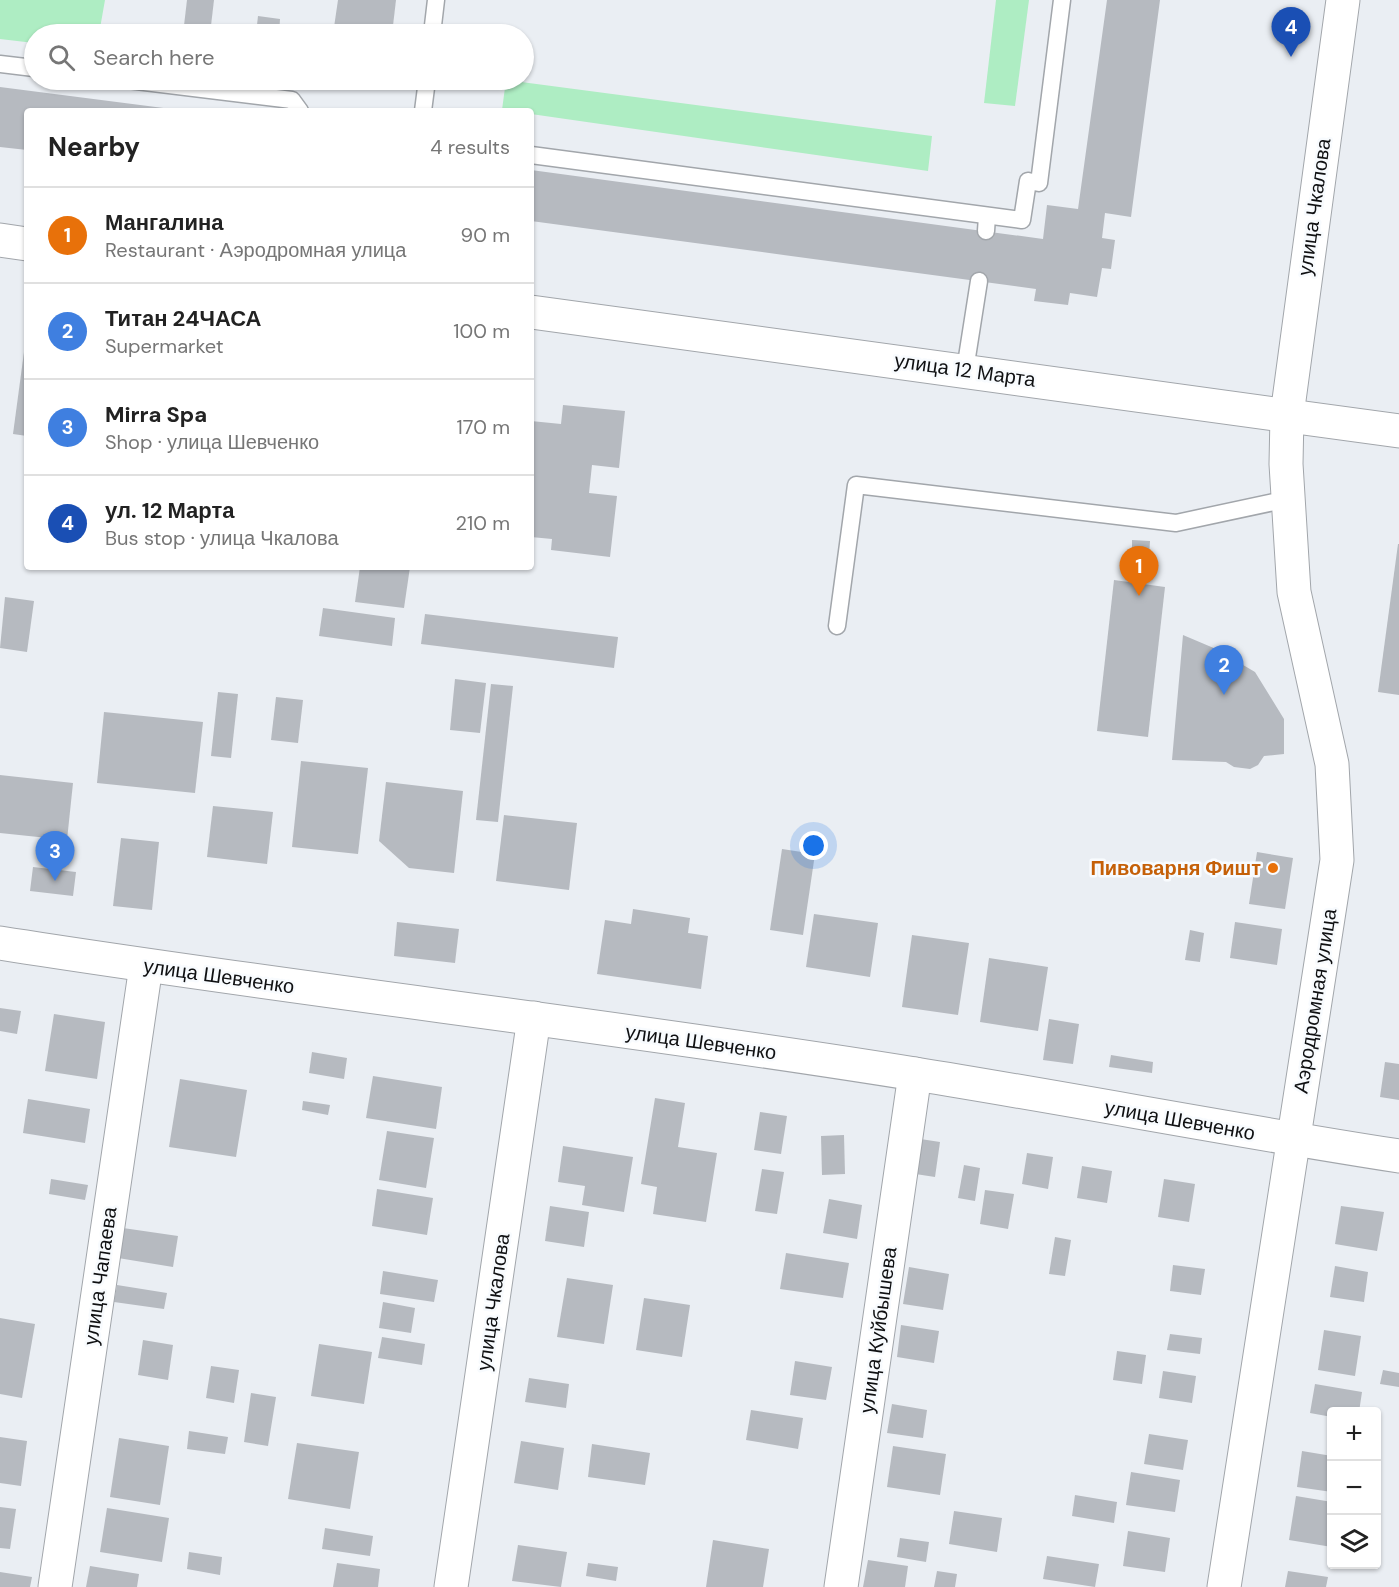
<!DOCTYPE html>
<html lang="en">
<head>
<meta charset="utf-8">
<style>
  body { margin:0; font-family:"DM Sans",sans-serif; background:#f2f2f2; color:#222 }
  .controls { position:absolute; right:18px; bottom:18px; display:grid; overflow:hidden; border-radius:6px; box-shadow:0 2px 4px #0004 }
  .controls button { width:54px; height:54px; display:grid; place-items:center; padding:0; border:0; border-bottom:2px solid #e0e0e0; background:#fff; color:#222; font:30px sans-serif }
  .you { position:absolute; left:814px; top:846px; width:21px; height:21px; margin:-15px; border:4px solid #fff; border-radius:50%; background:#1a73e8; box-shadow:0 0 0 9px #1a73e833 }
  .badge { display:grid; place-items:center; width:39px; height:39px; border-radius:50%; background:#ea580c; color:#fff; font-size:20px; font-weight:700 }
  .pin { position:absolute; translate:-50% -50px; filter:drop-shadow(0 2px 3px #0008) }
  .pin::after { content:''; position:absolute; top:32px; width:21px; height:18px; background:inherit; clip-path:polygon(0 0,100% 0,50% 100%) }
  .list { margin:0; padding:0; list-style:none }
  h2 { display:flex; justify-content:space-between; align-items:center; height:78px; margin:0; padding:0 24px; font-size:26px }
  h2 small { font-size:20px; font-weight:400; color:#767676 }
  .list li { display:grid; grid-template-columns:39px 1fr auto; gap:18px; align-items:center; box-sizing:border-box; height:96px; padding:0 24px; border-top:2px solid #e0e0e0 }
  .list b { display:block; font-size:22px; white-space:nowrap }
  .list p { margin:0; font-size:20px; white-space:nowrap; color:#767676 }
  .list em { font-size:20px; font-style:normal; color:#767676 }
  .icon { flex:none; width:33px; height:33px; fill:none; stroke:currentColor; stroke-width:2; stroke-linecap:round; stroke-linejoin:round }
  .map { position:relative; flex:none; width:1399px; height:1587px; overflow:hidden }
  .search { position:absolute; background:#fff; box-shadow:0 2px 4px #0004; left:24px; top:24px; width:510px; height:66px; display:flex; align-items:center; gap:15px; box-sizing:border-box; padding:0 21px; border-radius:33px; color:#767676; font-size:22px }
  .panel { position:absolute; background:#fff; box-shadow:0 2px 4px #0004; left:24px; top:108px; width:510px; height:462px; border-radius:6px }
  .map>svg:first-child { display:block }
  .green { fill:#aeedc3 }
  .building { fill:#b6bac0 }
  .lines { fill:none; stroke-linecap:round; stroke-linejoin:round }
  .service-casing { stroke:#a2a6ab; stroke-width:19 }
  .minor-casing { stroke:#a2a6ab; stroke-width:35 }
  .tertiary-casing { stroke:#a2a6ab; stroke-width:35 }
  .service { stroke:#fff; stroke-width:16 }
  .minor { stroke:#fff; stroke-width:33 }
  .tertiary { stroke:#fff; stroke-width:33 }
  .food-dot { fill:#e8710a; stroke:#f8fbfe; stroke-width:2 }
  .labels { text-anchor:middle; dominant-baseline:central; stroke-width:5; stroke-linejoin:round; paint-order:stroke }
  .street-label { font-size:20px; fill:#0f1012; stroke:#f8fbfe }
  .food-label { font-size:20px; font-weight:bold; fill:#c56008; stroke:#f8fbfe; text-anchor:end }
</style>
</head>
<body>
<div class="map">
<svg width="1399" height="1587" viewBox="0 0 1399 1587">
  <rect width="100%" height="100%" fill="#eaeef3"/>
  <g class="green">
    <path d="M0 0H105L99 34H34V43L0 39Z"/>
    <path d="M996 0H1029L1015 106 984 103Z"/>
    <path d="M506 80 932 136 928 171 531 114V111L502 110Z"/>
  </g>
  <g class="building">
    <path d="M187 0H214L210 34H183Z"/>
    <path d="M338 0H396L392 34H333Z"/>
    <path d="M1107 0H1160L1131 217 1105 213 1102 238 1115 240 1111 269 1102 268 1097 297 1070 293 1068 305 1034 301 1036 289 531 221V170L1043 239 1047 205 1078 209Z"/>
    <path d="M258 16 280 19 279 34H256Z"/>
    <path d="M0 87 179 110V111H27V150L0 147Z"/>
    <path d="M26 337H27V436L13 434Z"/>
    <path d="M563 405 625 411 619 468 592 465 589 493 617 496 610 557 551 550 552 539 531 537V421L561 424Z"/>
    <path d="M1132 540 1150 541 1149 557 1132 556Z"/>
    <path d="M1398 544H1399V695L1378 692Z"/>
    <path d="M360 567H410L404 608 355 602Z"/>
    <path d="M1114 580 1165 587 1148 737 1097 731Z"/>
    <path d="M5 597 34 601 27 652 0 648Z"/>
    <path d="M323 608 395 618 392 646 319 636Z"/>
    <path d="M425 614 618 637 614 668 421 644Z"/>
    <path d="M1183 635 1216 649 1255 672 1284 719V754L1264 756 1258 765 1250 769 1234 767 1226 762 1172 760Z"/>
    <path d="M455 679 486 683 480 733 450 730Z"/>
    <path d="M491 684 513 686 498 822 476 820Z"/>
    <path d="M218 692 238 694 231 758 211 756Z"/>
    <path d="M276 697 303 700 298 743 271 740Z"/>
    <path d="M104 712 203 722 195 793 97 783Z"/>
    <path d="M301 761 368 768 358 854 292 847Z"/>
    <path d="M0 775 73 783 67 840 0 833Z"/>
    <path d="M386 782 463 791 454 873 409 868 379 841Z"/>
    <path d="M213 806 273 812 267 864 207 857Z"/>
    <path d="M504 815 577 823 569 890 496 881Z"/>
    <path d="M121 838 159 842 152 910 113 906Z"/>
    <path d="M782 849 815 854 803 935 770 930Z"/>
    <path d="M1257 852 1293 858 1285 909 1249 904Z"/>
    <path d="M33 867 76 872 73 896 30 891Z"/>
    <path d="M633 909 690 918 688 933 708 936 701 989 597 974 605 920 631 924Z"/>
    <path d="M814 914 878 923 870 977 806 967Z"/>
    <path d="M397 922 459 929 455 963 394 956Z"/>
    <path d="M1235 922 1282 929 1277 965 1230 958Z"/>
    <path d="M1190 930 1204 933 1200 962 1185 960Z"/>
    <path d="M912 935 969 943 958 1015 902 1007Z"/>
    <path d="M989 958 1048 967 1038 1031 980 1022Z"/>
    <path d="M0 1008 21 1011 17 1034 0 1031Z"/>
    <path d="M54 1014 105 1022 97 1079 45 1071Z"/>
    <path d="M1049 1019 1079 1024 1073 1064 1043 1060Z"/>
    <path d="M312 1052 347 1058 344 1079 309 1073Z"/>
    <path d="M1111 1055 1153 1062 1152 1073 1109 1067Z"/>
    <path d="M1385 1062 1399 1064V1100L1380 1097Z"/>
    <path d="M373 1076 442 1087 436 1129 366 1118Z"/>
    <path d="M180 1079 247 1090 236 1157 169 1147Z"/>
    <path d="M655 1098 685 1103 678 1147 717 1153 706 1222 653 1214 657 1187 641 1184Z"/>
    <path d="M28 1099 90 1109 85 1143 23 1133Z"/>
    <path d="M303 1101 330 1105 328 1115 302 1110Z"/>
    <path d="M760 1112 787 1116 781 1154 754 1150Z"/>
    <path d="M387 1131 434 1138 426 1188 379 1180Z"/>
    <path d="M844 1135 845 1174 822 1175 821 1136Z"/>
    <path d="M914 1138 940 1142 935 1177 909 1173Z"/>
    <path d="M563 1146 633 1157 624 1212 582 1205 585 1186 558 1182Z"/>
    <path d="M1027 1153 1053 1157 1048 1189 1022 1184Z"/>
    <path d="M964 1165 980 1168 975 1201 958 1198Z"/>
    <path d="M1082 1166 1112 1171 1107 1203 1077 1198Z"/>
    <path d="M762 1169 784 1172 777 1214 755 1211Z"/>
    <path d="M51 1179 88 1185 85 1200 49 1194Z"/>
    <path d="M1164 1179 1195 1184 1189 1222 1158 1217Z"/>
    <path d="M377 1189 433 1198 427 1235 372 1226Z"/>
    <path d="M985 1190 1014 1194 1008 1229 980 1224Z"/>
    <path d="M829 1199 862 1205 857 1239 823 1233Z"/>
    <path d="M550 1206 589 1212 584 1247 545 1241Z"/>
    <path d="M1341 1206 1384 1212 1377 1251 1335 1244Z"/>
    <path d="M123 1228 178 1236 173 1267 118 1258Z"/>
    <path d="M1055 1237 1071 1240 1065 1276 1049 1274Z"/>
    <path d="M786 1253 849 1263 843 1298 780 1289Z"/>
    <path d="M1173 1265 1205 1269 1201 1295 1170 1291Z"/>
    <path d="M1335 1266 1368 1272 1364 1302 1330 1297Z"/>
    <path d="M909 1267 949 1274 943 1310 903 1304Z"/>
    <path d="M383 1271 438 1280 434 1302 380 1294Z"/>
    <path d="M567 1278 613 1285 604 1344 557 1337Z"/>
    <path d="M117 1285 167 1293 164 1309 114 1302Z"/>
    <path d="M644 1298 690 1305 682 1357 636 1350Z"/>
    <path d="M383 1302 415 1308 411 1333 379 1328Z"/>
    <path d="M0 1318 35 1324 22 1398 0 1394Z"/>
    <path d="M901 1325 939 1331 934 1363 897 1357Z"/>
    <path d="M1324 1330 1361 1336 1355 1376 1318 1370Z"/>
    <path d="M1170 1334 1202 1338 1200 1354 1167 1350Z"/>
    <path d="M382 1337 425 1344 422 1365 378 1358Z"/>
    <path d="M143 1340 173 1345 168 1380 138 1375Z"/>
    <path d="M319 1344 372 1352 364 1404 311 1396Z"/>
    <path d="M1117 1351 1146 1355 1142 1384 1113 1380Z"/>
    <path d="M795 1361 832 1367 826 1400 790 1395Z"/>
    <path d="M211 1366 239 1370 234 1403 206 1398Z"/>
    <path d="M1383 1370 1399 1373V1387L1380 1384Z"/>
    <path d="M1163 1371 1196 1376 1192 1403 1159 1398Z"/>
    <path d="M529 1378 569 1384 566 1408 525 1402Z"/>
    <path d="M1315 1384 1362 1392 1359 1412H1332V1417L1310 1413Z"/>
    <path d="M251 1393 276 1397 268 1446 244 1442Z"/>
    <path d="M892 1404 927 1410 923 1438 887 1433Z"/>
    <path d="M751 1410 803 1418 798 1449 746 1440Z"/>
    <path d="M189 1431 228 1437 225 1454 187 1449Z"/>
    <path d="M1149 1434 1188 1440 1183 1470 1144 1464Z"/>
    <path d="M0 1437 27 1441 21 1486 0 1483Z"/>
    <path d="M119 1438 169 1446 160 1505 110 1497Z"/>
    <path d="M521 1441 564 1448 558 1490 514 1483Z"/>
    <path d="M297 1443 359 1452 350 1509 288 1499Z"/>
    <path d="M592 1444 650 1453 645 1485 588 1477Z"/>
    <path d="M893 1446 946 1454 940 1495 887 1487Z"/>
    <path d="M1302 1451 1332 1456V1492L1297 1487Z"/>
    <path d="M1131 1472 1180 1480 1175 1512 1126 1505Z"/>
    <path d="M1075 1495 1117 1502 1114 1523 1072 1516Z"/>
    <path d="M1296 1496 1332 1502V1547L1289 1540Z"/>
    <path d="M0 1507 16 1509 10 1549 0 1548Z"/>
    <path d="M107 1508 169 1518 162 1562 100 1552Z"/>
    <path d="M954 1511 1002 1518 997 1552 949 1544Z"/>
    <path d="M325 1528 373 1536 370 1556 322 1549Z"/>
    <path d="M1128 1531 1170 1538 1165 1572 1123 1566Z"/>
    <path d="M900 1538 929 1542 926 1562 897 1557Z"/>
    <path d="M713 1540 769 1549 763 1587H706Z"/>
    <path d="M518 1545 567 1552 561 1587 512 1581Z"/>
    <path d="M189 1552 222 1557 220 1575 187 1569Z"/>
    <path d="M1047 1556 1099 1564 1095 1587 1043 1579Z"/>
    <path d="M868 1560 908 1566 905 1587H863Z"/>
    <path d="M337 1563 380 1569 378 1587H333Z"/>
    <path d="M588 1563 618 1567 616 1581 586 1576Z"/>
    <path d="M90 1566 139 1574 137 1587H86Z"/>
    <path d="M937 1571 957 1574 955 1587H934Z"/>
    <path d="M1288 1571 1328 1577 1326 1587H1285Z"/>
    <path d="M0 1572 32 1577 30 1587H0Z"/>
  </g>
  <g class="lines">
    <defs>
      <g id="service">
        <path d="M432 34 436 0"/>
        <path d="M0 64 34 68"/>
        <path d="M128 80 292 100 300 111"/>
        <path d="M423 111 427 80"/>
        <path d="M531 155 1022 220 1028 181 1039 183 1062 0"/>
        <path d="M986 231 987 216"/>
        <path d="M965 370 979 281"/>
        <path d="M837 626 856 485 1176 523 1288 499"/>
      </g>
      <g id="minor">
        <path d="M0 943C304 991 611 1025 915 1074 1077 1100 1237 1131 1399 1156"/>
        <path d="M55 1587 146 966"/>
        <path d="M451 1587 534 1018"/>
        <path d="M841 1587 915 1074"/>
        <path d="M1224 1587 1337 860 1332 764 1294 592 1286 464 1287 415"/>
      </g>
      <g id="tertiary">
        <path d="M0 240 27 244"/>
        <path d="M531 312 1399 431"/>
        <path d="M1287 415 1343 0"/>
      </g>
    </defs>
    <use href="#service" class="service-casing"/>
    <use href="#minor" class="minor-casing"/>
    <use href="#tertiary" class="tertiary-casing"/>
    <use href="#service" class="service"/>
    <use href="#minor" class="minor"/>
    <use href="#tertiary" class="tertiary"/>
  </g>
  <circle class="food-dot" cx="1273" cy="868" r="6"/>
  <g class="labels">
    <g class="street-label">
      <text transform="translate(1314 207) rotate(-82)">улица Чкалова</text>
      <text transform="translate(965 370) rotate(8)">улица 12 Марта</text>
      <text transform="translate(219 976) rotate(8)">улица Шевченко</text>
      <text transform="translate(1315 1001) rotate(-81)">Аэродромная улица</text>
      <text transform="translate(701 1042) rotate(8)">улица Шевченко</text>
      <text transform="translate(1180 1120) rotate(10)">улица Шевченко</text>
      <text transform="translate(100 1276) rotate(-82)">улица Чапаева</text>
      <text transform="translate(493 1302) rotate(-82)">улица Чкалова</text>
      <text transform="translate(878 1330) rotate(-82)">улица Куйбышева</text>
    </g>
    <g class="food-label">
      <text x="1261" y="868">Пивоварня Фишт</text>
    </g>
  </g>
</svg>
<div class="controls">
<button>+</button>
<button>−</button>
<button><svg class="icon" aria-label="layers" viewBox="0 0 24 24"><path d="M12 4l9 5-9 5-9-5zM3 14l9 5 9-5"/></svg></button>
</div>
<div class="you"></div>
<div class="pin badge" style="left:1139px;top:596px;background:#e8710a">1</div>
<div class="pin badge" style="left:1224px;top:695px;background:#3f7fe0">2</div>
<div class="pin badge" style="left:55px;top:881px;background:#3f7fe0">3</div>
<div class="pin badge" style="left:1291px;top:57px;background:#1a4fb4">4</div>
<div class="search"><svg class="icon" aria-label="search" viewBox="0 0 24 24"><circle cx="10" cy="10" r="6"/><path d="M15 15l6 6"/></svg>Search here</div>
<section class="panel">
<h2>Nearby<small>4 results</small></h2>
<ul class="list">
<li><span class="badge" style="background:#e8710a">1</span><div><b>Мангалина</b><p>Restaurant · Аэродромная улица</p></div><em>90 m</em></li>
<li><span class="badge" style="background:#3f7fe0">2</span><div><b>Титан 24ЧАСА</b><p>Supermarket</p></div><em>100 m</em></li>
<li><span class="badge" style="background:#3f7fe0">3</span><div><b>Mirra Spa</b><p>Shop · улица Шевченко</p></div><em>170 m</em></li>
<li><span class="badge" style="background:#1a4fb4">4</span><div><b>ул. 12 Марта</b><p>Bus stop · улица Чкалова</p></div><em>210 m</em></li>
</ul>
</section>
</div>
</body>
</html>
